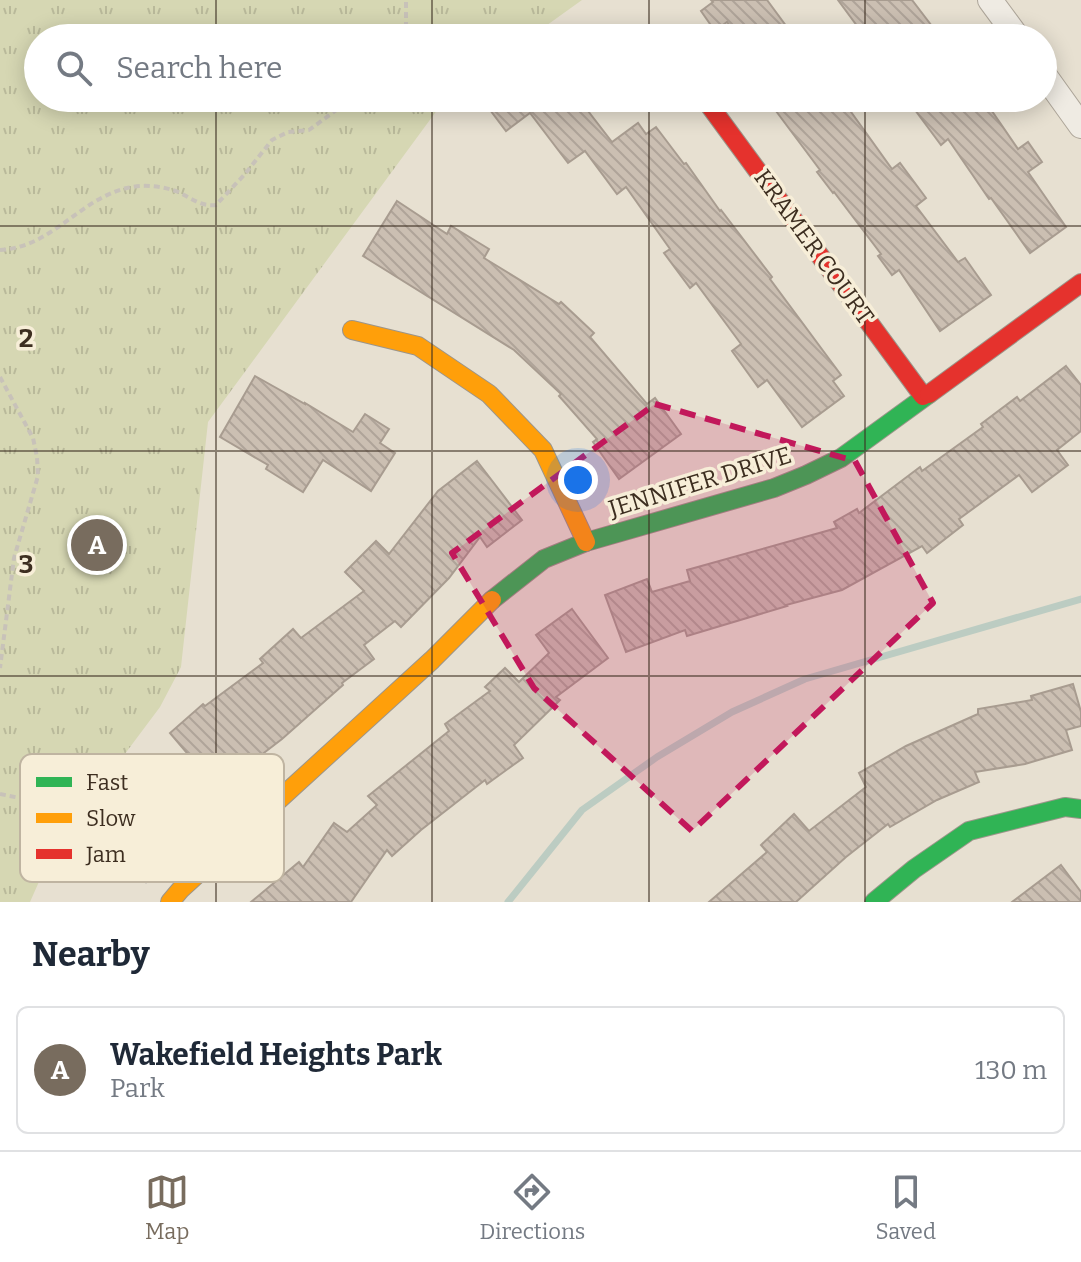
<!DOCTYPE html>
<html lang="en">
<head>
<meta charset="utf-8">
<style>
  body { margin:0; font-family:Bitter,serif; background:#f2f2f3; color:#1f2937 }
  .you { position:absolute; left:578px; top:480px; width:28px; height:28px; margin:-20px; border:6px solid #fff; border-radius:50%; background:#1a73e8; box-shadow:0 0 0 12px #1a73e833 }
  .badge { display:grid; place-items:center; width:52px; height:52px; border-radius:50%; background:#786c5e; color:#fff; font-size:26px; font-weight:700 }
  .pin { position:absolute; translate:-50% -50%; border:4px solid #fff; box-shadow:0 2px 8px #0006 }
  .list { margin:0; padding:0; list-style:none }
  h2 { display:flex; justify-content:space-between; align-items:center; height:104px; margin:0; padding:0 32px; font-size:34px }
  h2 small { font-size:26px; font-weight:400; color:#747a83 }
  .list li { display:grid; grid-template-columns:52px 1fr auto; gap:24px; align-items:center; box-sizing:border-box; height:128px; margin:0 16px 16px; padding:0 16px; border:2px solid #e0e1e3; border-radius:12px }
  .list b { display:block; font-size:30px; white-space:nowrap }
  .list p { margin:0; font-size:26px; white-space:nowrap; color:#747a83 }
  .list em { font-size:26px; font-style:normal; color:#747a83 }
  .icon { flex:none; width:44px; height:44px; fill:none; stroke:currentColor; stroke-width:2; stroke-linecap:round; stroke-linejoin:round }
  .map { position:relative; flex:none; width:1081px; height:902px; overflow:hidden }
  .search { position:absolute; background:#fff; box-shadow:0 4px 20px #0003; left:24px; right:24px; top:24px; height:88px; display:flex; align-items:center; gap:20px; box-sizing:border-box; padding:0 28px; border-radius:44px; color:#747a83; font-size:30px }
  .sheet { height:248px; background:#fff }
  nav { display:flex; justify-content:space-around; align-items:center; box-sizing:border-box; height:112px; border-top:2px solid #e0e1e3; background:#fff; font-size:22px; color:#747a83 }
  nav a { display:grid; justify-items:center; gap:4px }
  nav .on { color:#786c5e }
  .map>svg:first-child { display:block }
  .park { fill:url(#park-tufts) }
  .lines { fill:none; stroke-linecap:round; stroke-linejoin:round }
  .stream { stroke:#bcccc2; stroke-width:7 }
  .building { fill:url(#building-back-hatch); stroke:#a89c90; stroke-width:2 }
  .street-casing { stroke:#ada599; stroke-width:26 }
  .fast-casing { stroke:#9c958a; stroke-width:20 }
  .slow-casing { stroke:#9c958a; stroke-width:20 }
  .jam-casing { stroke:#9c958a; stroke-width:20 }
  .path { stroke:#c8c2b9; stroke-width:4; stroke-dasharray:6 4; stroke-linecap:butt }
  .street { stroke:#efebe3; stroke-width:24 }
  .fast { stroke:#30b455; stroke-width:18 }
  .slow { stroke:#ff9f0a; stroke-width:18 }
  .jam { stroke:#e5322d; stroke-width:18 }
  .marked { fill:#c2185b; fill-opacity:0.2; stroke:#c2185b; stroke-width:6; stroke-dasharray:16 10; stroke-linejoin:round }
  .grid { fill:none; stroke:#3d2e20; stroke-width:2; stroke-opacity:0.55 }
  .labels { text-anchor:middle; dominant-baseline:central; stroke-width:7; stroke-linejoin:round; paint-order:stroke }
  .street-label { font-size:24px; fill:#3d2e20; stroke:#f7eed8 }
  .key { fill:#f7eed8; stroke:#bfb4a1; stroke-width:2 }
  .key-label { font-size:22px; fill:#3d2e20 }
  .grid-label { font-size:26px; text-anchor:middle; font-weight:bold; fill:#3d2e20; stroke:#f7eed8; stroke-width:7; stroke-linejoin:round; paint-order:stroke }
</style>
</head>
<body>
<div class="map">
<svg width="1081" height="902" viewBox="0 0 1081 902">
  <defs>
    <pattern id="park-tufts" width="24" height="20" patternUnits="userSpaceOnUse" patternTransform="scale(2)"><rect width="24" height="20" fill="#d6d7b3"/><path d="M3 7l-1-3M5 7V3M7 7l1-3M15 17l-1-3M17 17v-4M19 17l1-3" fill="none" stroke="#b9b99a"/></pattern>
    <pattern id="building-back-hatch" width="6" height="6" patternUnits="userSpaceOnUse" patternTransform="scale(2)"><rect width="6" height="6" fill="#cbbfb2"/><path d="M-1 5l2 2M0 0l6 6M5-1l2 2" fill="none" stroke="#afa499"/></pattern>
  </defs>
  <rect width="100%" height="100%" fill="#e7e0d1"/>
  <path class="park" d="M0 0H582L529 38H38V98H446L208 422 181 667 160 707 53 850 30 902H0Z"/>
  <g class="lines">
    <path class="stream" d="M508 902 582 810 657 757 732 712 805 679 1081 599"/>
  </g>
  <g class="building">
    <path d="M711 0H767L795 38H739L727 22 715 31 701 11 713 2Z"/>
    <path d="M838 0H912L941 38H866Z"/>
    <path d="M481 98H578L612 142 638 123 646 134 656 127 684 164 686 163 720 211 721 210 772 277 770 279 841 375 833 381 844 396 802 427 767 380 758 387 732 351 741 344 696 283 690 288 664 253 670 249 626 187 617 194 585 151 568 163 530 113 506 131Z"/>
    <path d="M785 98H841L892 169 900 163 926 198 916 206 958 262 965 258 991 295 940 331 899 270 892 275 878 256 881 254 834 192 833 193 817 172 820 170 773 107Z"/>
    <path d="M930 98H983L1018 149 1028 142 1042 162 1028 172 1066 227 1030 253 991 198 989 199 948 139 941 145 915 110Z"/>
    <path d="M397 201 447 234 451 226 489 249 484 258 559 304 561 302 594 333 590 337 647 404 655 398 681 434 619 479 593 442 597 439 559 396 561 394 514 350 363 256Z"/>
    <path d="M1066 366 1081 385V431L1057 450 1068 465 1032 492 1019 475 959 519 963 525 927 553 922 546 842 590 786 605 787 606 687 636 685 630 626 652 605 595 647 579 652 592 690 581 687 570 837 528 834 522 857 509 859 513 920 467 922 471 983 427 981 424 1017 397 1020 401Z"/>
    <path d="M255 376 305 404V403L353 432 365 414 389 429 380 443 395 453 371 491 323 460 303 492 266 469 268 465 220 437Z"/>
    <path d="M477 461 522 520 487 547 480 537 449 578 401 627 395 621 364 645 374 659 342 683 343 685 282 739 252 762 254 764 220 792 170 733 203 704 205 706 263 663 260 659 293 629 301 638 364 591 345 572 376 541 389 554 438 491Z"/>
    <path d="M572 609 608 658 556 697 560 700 514 745 523 758 487 784 485 780 421 830 392 856 387 850 351 902H251L299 862 303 867 334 823 347 832 377 805 368 796 449 731 445 724 490 691 485 687 505 668 519 682 549 653 536 635Z"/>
    <path d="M1073 684 1081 712V726L1066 730 1072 750 1025 764 975 772 979 782 937 800 890 827 888 824 846 857 796 902H709L767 852 761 845 794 814 809 831 866 787 859 773 906 746 978 714V709L1032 700 1031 696Z"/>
    <path d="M1061 865 1081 892V902H1012Z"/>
  </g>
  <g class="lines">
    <defs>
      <g id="street">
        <path d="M990 0 1018 38"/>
        <path d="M1043 73 1081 126"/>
      </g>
      <g id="fast">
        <path d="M492 600 544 559 586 542 774 488 806 475 841 458 929 394"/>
        <path d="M874 902 914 869 969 831 1065 807 1081 809"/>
      </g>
      <g id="slow">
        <path d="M352 330 418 346 489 394 543 450 586 542"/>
        <path d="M170 902 181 889 432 660 492 600"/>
      </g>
      <g id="jam">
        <path d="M704 98 923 396"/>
        <path d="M929 394 1081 283"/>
      </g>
    </defs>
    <use href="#street" class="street-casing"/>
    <use href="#fast" class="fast-casing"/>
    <use href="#slow" class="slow-casing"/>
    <use href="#jam" class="jam-casing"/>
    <g class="path">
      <path d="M406 38V0"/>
      <path d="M0 250C53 247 79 199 127 188 143 184 160 186 176 191 190 197 200 207 216 205L245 174 272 140 288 132 309 130 353 98"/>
      <path d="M0 377 33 438 37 457 38 476 14 558 0 668"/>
      <path d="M0 794C20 798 42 802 61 811 91 825 124 862 149 884"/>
    </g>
    <use href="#street" class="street"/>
    <use href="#fast" class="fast"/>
    <use href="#slow" class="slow"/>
    <use href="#jam" class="jam"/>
  </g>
  <path class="marked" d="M655 404 855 461 933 603 692 831 534 688 452 553Z"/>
  <path class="grid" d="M216 0V38M432 0V38M649 0V38M865 0V38M216 98V902M432 98V902M649 98V902M865 98V902M0 226H1081M0 451H1081M0 676H1081"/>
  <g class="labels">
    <g class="street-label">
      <text transform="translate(814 247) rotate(54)">KRAMER COURT</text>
      <text transform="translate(700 482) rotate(-17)">JENNIFER DRIVE</text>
    </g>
  </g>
  <rect x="20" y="754" width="264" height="128" rx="12" class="key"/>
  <rect x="36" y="777" width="36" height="10" fill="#30b455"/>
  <rect x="36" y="813" width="36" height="10" fill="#ff9f0a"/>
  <rect x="36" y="849" width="36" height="10" fill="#e5322d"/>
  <g class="key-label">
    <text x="86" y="790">Fast</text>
    <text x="86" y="826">Slow</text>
    <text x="86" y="862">Jam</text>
  </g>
  <g class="grid-label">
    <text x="26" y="347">2</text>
    <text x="26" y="573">3</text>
  </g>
</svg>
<div class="you"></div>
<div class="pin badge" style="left:97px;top:545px">A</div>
<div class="search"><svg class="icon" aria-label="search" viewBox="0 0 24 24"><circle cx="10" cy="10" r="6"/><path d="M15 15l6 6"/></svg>Search here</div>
</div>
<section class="sheet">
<h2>Nearby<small></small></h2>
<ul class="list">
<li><span class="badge">A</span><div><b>Wakefield Heights Park</b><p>Park</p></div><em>130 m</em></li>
</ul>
</section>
<nav>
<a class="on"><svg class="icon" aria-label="map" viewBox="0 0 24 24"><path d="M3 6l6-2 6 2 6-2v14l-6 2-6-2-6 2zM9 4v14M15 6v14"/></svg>Map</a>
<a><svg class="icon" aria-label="directions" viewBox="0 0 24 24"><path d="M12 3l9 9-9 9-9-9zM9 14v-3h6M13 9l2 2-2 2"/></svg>Directions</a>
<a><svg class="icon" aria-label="saved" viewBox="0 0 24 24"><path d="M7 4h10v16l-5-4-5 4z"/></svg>Saved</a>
</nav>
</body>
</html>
